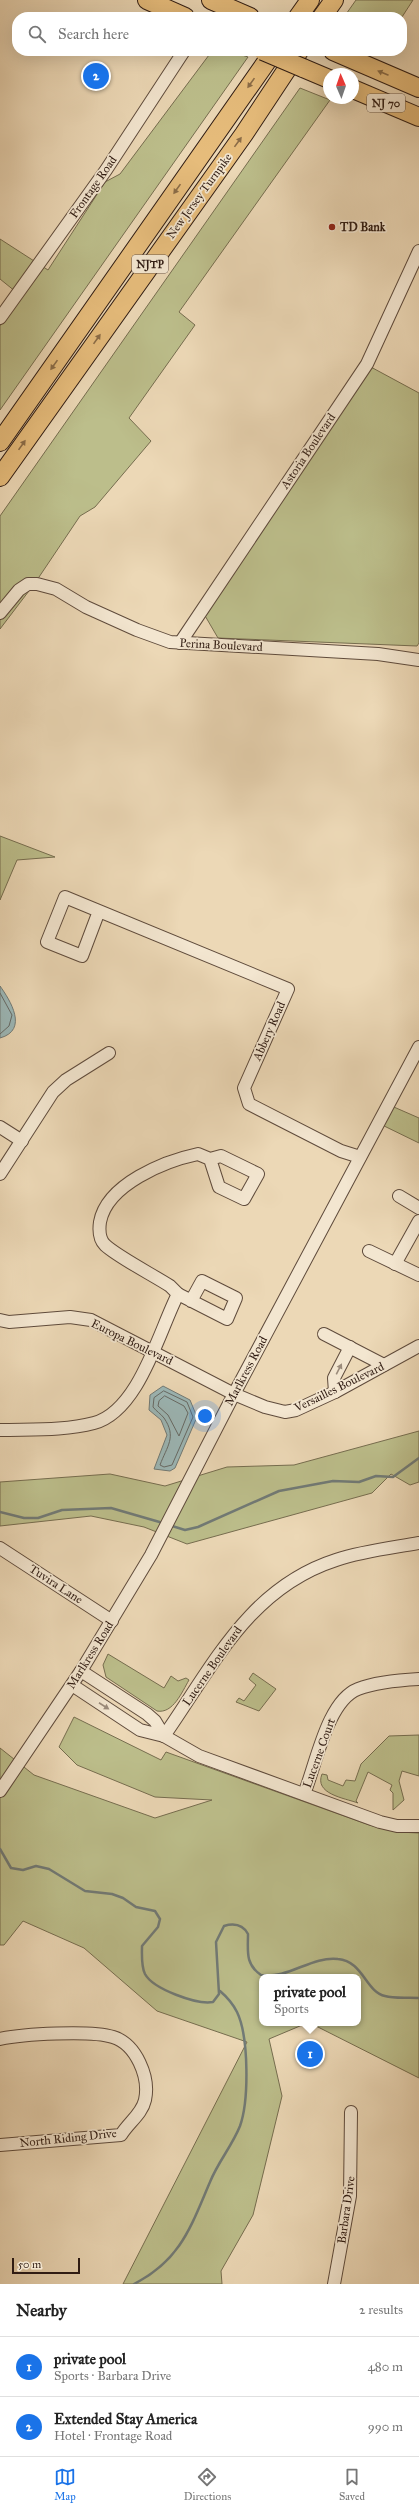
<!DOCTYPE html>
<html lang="en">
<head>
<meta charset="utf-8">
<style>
  body { margin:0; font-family:"IM FELL Great Primer",serif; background:#f2f2f2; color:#222 }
  .compass { position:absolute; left:323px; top:68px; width:36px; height:36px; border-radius:50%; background:#fff; box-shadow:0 4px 16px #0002; rotate:358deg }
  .scale { position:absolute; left:12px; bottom:10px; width:68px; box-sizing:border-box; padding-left:4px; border:2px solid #301c13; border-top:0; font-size:11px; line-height:14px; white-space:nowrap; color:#301c13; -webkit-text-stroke:3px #f3e6d0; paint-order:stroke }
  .you { position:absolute; left:205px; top:1416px; width:14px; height:14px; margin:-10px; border:3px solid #fff; border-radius:50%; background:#1a73e8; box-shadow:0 0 0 6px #1a73e833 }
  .badge { display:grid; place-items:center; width:26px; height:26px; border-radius:50%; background:#1a73e8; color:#fff; font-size:13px; font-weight:700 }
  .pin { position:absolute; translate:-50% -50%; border:2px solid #fff; box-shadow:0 1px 4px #0006 }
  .popup { position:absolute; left:259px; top:1974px; width:102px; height:52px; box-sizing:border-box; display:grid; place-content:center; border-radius:8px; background:#fff; filter:drop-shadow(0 1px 3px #0005); font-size:13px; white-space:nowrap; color:#767676 }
  .popup b { font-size:15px; color:#222 }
  .popup::after { content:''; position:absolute; left:50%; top:100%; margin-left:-8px; border:8px solid transparent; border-top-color:#fff }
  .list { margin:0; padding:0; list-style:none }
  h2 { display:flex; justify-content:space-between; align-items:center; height:52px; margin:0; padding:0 16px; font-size:17px }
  h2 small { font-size:13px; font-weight:400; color:#767676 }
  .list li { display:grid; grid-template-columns:26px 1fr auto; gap:12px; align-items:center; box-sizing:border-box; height:60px; padding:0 16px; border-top:1px solid #e0e0e0 }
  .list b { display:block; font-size:15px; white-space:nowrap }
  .list p { margin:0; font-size:13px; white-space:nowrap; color:#767676 }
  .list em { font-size:13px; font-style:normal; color:#767676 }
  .icon { flex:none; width:22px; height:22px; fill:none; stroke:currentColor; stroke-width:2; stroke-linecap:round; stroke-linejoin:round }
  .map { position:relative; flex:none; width:419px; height:2284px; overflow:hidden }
  .search { position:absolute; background:#fff; box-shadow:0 4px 16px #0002; left:12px; right:12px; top:12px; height:44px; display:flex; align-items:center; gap:10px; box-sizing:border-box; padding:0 14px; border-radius:16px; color:#767676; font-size:15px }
  .sheet { height:172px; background:#fff }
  nav { display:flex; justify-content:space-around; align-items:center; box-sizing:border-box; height:56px; border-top:1px solid #e0e0e0; background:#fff; font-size:11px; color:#767676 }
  nav a { display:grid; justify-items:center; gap:2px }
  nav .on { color:#1a73e8 }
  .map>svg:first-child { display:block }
  .green { fill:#bcbe8b; stroke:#766d4f }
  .water { fill:#9cb8b8; stroke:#717a76 }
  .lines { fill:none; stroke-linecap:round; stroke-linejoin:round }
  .shore { stroke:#666a66; stroke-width:1 }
  .stream { stroke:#717a76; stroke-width:2.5 }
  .minor-casing { stroke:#5f4b3c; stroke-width:14 }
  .highway-casing { stroke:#301c13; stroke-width:20 }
  .minor { stroke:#f3e6d0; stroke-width:12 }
  .highway { stroke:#e6bc7b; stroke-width:18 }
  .highway-bridge-casing { stroke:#301c13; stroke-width:20; stroke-linecap:butt }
  .highway-bridge { stroke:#e6bc7b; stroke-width:18 }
  .oneway { fill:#8b6c47 }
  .oneway2 { fill:#9b8b7b }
  .poi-dot { fill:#8f2418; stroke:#f3e6d0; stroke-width:1.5 }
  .labels { text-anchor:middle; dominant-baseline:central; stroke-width:3.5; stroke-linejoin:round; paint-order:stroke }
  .shield { fill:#f3e6d0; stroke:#6a594c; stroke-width:1 }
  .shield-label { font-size:11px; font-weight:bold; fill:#301c13 }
  .street-label { font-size:12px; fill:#301c13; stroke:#f3e6d0 }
  .poi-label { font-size:12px; font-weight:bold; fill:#301c13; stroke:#f3e6d0; text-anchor:start }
</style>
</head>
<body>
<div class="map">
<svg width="419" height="2284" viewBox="0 0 419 2284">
  <rect width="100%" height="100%" fill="#ecd8b6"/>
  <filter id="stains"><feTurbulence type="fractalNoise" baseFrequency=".005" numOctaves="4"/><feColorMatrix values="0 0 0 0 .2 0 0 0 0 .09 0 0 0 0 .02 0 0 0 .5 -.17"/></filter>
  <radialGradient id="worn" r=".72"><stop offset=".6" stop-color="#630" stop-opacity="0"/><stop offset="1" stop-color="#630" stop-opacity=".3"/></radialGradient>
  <g class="green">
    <path d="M356 0H413L402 17H344Z"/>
    <path d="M212 51H230L248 57 0 410V326L21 296 0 279V239L48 270 105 182 120 174Z"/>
    <path d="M300 88 330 100 179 312 195 325 129 418 151 441 95 507 80 516 35 583 0 629V516Z"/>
    <path d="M369 366 419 393V643L417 646 218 638 204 614Z"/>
    <path d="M0 836 55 857 17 860 0 900Z"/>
    <path d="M387 1104 419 1118V1143L378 1123Z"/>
    <path d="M419 1431V1482L410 1485 391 1474 372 1493 187 1544 144 1527 91 1516 0 1526V1482L110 1474 165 1486 227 1467 294 1465Z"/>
    <path d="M108 1654 164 1688 171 1676 178 1681 186 1678 189 1680C182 1692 173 1714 157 1711L106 1677 103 1665Z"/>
    <path d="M253 1673 276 1689 259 1711 236 1702 239 1698 244 1701 256 1685 249 1679Z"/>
    <path d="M74 1717 161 1760 166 1752 369 1825 398 1832 419 1833V2078L310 2023H358V1977H262V2023H307L269 2039 282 2096 253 2215 221 2271 222 2284H123L247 2042 157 2011 84 1948 23 1921 4 1945H0V1748L34 1775 155 1818 212 1800 155 1797 77 1765 59 1747Z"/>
    <path d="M419 1735V1776L402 1771 399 1781 404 1800 393 1810V1793L390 1790 392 1785 368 1772 356 1801 358 1803C344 1798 314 1794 322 1774L327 1775 328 1780 343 1786 346 1780 355 1781 361 1764 389 1736Z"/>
  </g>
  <g class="water">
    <path d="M0 986C10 1000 29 1030 0 1038Z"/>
    <path d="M163 1386 190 1400 197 1417 175 1468 170 1471 154 1469 167 1435 161 1420 149 1410 150 1395Z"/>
  </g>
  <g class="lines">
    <g class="shore">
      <path d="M0 993 12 1015 9 1026 0 1034"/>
      <path d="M164 1391 187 1402 193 1417 172 1465 164 1467 160 1465C167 1446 177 1437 164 1418 161 1414 156 1411 153 1407L154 1398Z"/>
      <path d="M165 1396 184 1406 188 1413 179 1436 168 1415 158 1406 159 1401Z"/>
    </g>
    <g class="stream">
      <path d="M0 1512 24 1518H38L62 1510 111 1508 163 1523"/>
      <path d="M169 1525 185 1530 198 1527 279 1491 333 1481 359 1482 376 1476 393 1477 419 1458"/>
      <path d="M0 1849 11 1868 23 1870 36 1866 49 1869 85 1891 112 1894 123 1898 136 1907 155 1911 160 1919 158 1927 142 1946C142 1954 141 1966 145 1974 153 1989 197 2005 213 2002L219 1994 216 1942 224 1926C234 1923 243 1925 248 1934 248 1951 245 1964 261 1975 289 1979 311 1956 338 1959 363 1961 366 1992 385 1996 395 1999 409 1997 419 1998"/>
      <path d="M134 2284C181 2260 191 2226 210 2182 218 2162 232 2146 240 2126 249 2101 249 2037 237 2012 233 2004 227 1997 220 1991"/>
    </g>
    <defs>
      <g id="minor">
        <path d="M0 318 106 170 184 51"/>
        <path d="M0 613 19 590 28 584H37L56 589 86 607 137 630 170 642 378 654 419 660"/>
        <path d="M180 643 367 364 419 251"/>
        <path d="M99 911 82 956 47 942 65 897 288 989 244 1088 249 1104 341 1151 360 1157"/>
        <path d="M0 1127 22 1141"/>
        <path d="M0 1174 53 1092 66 1080 109 1053"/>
        <path d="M399 1196 419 1208"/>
        <path d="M369 1251 419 1275"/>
        <path d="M395 1264 419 1221"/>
        <path d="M178 1294 227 1319 236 1298 202 1281 191 1301"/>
        <path d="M0 1320 9 1322 70 1317 91 1320 234 1394 265 1407 285 1412 296 1410 335 1392 419 1346"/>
        <path d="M324 1334 384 1365"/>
        <path d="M335 1392 334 1378 350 1347"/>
        <path d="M0 1430C31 1429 64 1431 94 1423 139 1411 159 1331 178 1294L170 1286C153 1275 118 1257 105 1245 99 1239 99 1229 100 1222 107 1184 165 1161 198 1154L210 1159 221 1156 258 1174 244 1199 219 1187 210 1159"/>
        <path d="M0 1548 112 1621"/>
        <path d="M81 1671 147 1714 155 1721 164 1736 199 1756 380 1822 397 1826H419"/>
        <path d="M72 1685 140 1730 164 1736"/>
        <path d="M164 1736C213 1666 249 1588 336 1560 363 1551 391 1548 419 1543"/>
        <path d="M0 1791 81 1671 151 1555 234 1394 419 1047"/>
        <path d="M304 1794C316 1765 327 1701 358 1689 376 1682 400 1680 419 1679"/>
        <path d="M0 2039C22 2034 91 2030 113 2037 136 2044 150 2077 145 2100 142 2114 128 2123 121 2135L0 2145"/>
        <path d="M334 2284 350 2196 351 2112"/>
      </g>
      <g id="highway">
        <path d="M147 0 185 17"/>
        <path d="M211 0 250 17"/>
        <path d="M298 17 310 0"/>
        <path d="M322 17 334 0"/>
        <path d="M333 51 419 88"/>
        <path d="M303 68 329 79"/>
        <path d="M353 89 419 117"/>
        <path d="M0 442 274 51"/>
        <path d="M0 477 244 134 299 51"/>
      </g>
    </defs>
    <use href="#minor" class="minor-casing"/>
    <use href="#highway" class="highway-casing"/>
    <use href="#minor" class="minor"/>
    <use href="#highway" class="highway"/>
    <defs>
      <path id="highway-bridge" d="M263 51 303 68"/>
    </defs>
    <use href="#highway-bridge" class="highway-bridge-casing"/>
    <use href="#highway-bridge" class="highway-bridge"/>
  </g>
  <defs><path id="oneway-solid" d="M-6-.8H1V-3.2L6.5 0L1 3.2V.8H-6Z"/></defs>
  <g class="oneway">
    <use href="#oneway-solid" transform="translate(383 73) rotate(-157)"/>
    <use href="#oneway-solid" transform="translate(251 83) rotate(125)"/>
    <use href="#oneway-solid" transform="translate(238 142) rotate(-54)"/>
    <use href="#oneway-solid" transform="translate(177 189) rotate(125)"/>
    <use href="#oneway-solid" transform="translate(97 339) rotate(-55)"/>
    <use href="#oneway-solid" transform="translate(54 365) rotate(125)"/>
    <use href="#oneway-solid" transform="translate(22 445) rotate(-55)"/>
  </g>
  <g class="oneway2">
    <use href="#oneway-solid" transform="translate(339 1369) rotate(-63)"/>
    <use href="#oneway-solid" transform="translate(104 1706) rotate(33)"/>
  </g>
  <circle class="poi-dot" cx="332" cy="227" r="4"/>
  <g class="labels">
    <g class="shield">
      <rect x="367" y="94" width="38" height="18" rx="3"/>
      <rect x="132" y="255" width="36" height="18" rx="3"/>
    </g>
    <g class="shield-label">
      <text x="386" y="103">NJ 70</text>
      <text x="150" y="264">NJTP</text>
    </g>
    <g class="street-label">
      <text transform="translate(93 187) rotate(-55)">Frontage Road</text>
      <text transform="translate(199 196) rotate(-54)">New Jersey Turnpike</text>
      <text transform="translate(308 451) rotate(-56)">Astoria Boulevard</text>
      <text transform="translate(221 645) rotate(3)">Perina Boulevard</text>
      <text transform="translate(269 1031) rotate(-66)">Abbery Road</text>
      <text transform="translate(132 1342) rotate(26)">Europa Boulevard</text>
      <text transform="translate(246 1371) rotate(-62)">Marlkress Road</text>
      <text transform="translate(339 1387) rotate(-26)">Versailles Boulevard</text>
      <text transform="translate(56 1584) rotate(33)">Tuvira Lane</text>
      <text transform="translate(90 1655) rotate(-58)">Marlkress Road</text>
      <text transform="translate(212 1666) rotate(-55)">Lucerne Boulevard</text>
      <text transform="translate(319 1753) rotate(-70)">Lucerne Court</text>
      <text transform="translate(68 2138) rotate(-6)">North Riding Drive</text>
      <text transform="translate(346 2210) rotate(-82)">Barbara Drive</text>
    </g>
    <g class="poi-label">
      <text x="340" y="227">TD Bank</text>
    </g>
  </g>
  <rect width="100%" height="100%" filter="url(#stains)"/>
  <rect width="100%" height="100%" fill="url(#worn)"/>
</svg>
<svg class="compass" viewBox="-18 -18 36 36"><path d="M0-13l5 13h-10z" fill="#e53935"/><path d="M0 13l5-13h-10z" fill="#767676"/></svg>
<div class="scale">50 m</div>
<div class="you"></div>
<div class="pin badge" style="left:310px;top:2054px">1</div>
<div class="popup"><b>private pool</b>Sports</div>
<div class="pin badge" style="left:96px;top:76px">2</div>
<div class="search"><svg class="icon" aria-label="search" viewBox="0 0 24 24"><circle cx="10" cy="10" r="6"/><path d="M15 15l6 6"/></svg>Search here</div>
</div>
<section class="sheet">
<h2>Nearby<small>2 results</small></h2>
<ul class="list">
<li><span class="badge">1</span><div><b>private pool</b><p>Sports · Barbara Drive</p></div><em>480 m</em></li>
<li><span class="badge">2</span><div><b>Extended Stay America</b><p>Hotel · Frontage Road</p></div><em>990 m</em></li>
</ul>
</section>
<nav>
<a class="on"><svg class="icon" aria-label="map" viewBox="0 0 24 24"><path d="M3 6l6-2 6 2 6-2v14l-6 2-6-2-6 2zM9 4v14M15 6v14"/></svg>Map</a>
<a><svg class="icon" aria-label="directions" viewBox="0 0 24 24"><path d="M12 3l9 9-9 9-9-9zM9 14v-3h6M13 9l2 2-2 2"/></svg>Directions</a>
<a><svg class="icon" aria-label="saved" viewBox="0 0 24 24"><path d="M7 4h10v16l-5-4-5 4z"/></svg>Saved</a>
</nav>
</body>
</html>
